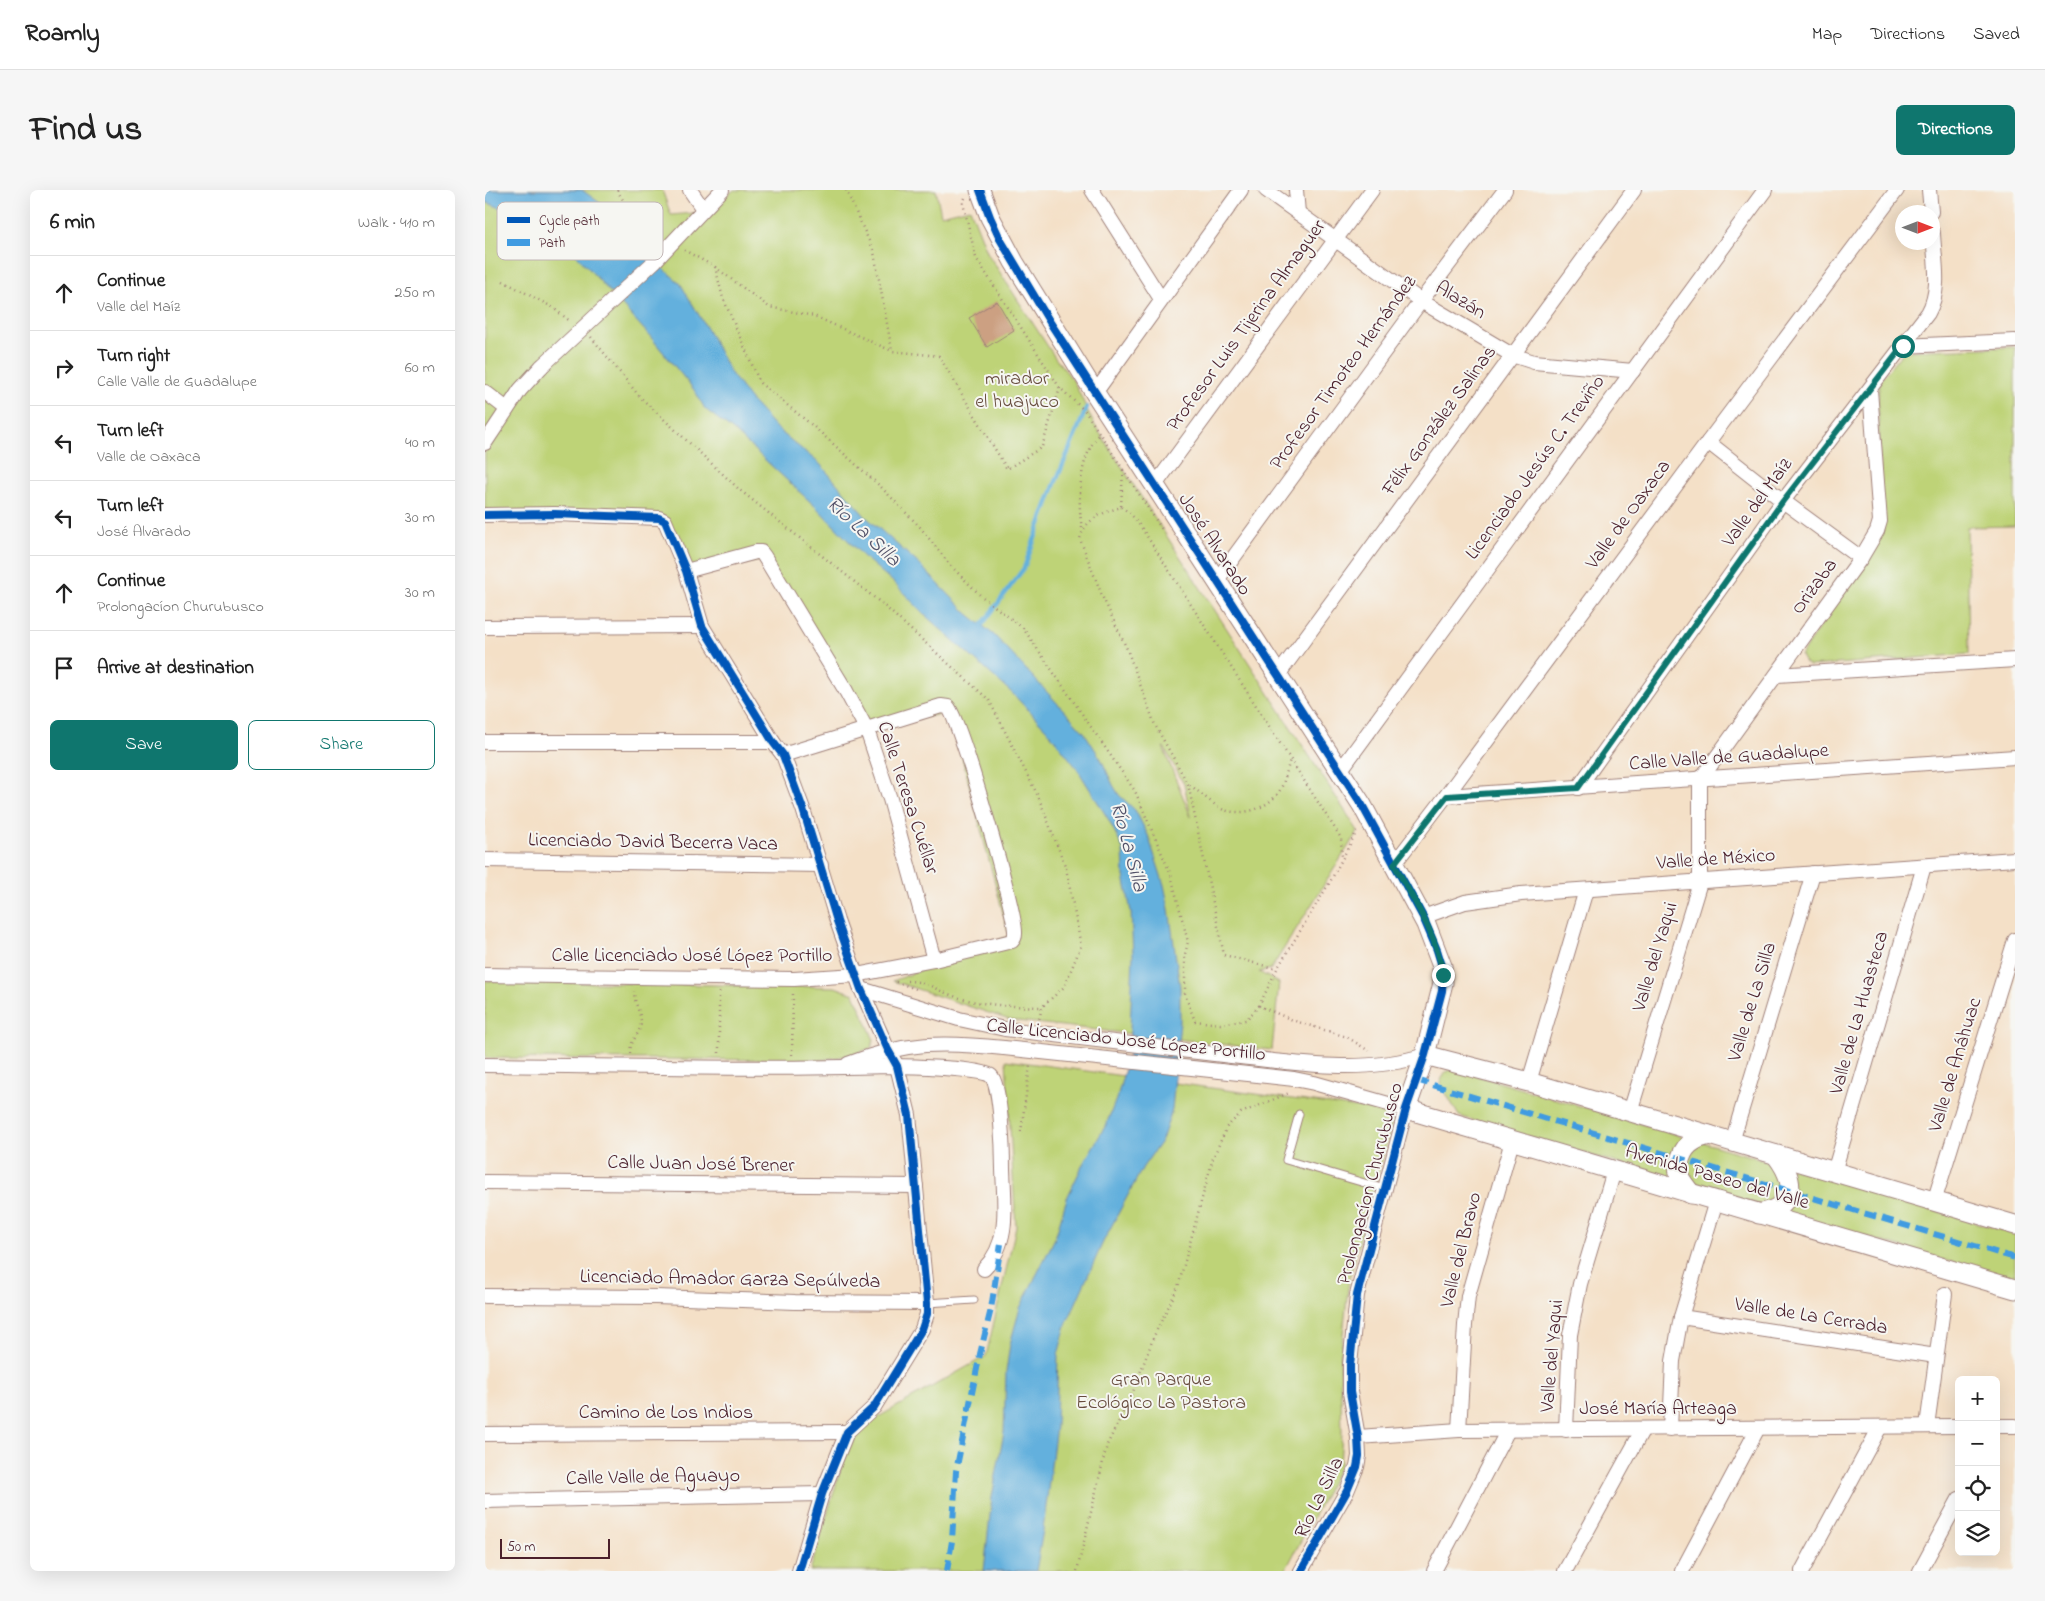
<!DOCTYPE html>
<html lang="en">
<head>
<meta charset="utf-8">
<style>
  body { margin:0; font-family:"Indie Flower",sans-serif; background:#f6f6f6; color:#222 }
  .controls { position:absolute; right:15px; bottom:15px; display:grid; overflow:hidden; border-radius:8px; box-shadow:0 5px 20px #0002 }
  .controls button { width:45px; height:45px; display:grid; place-items:center; padding:0; border:0; border-bottom:1px solid #e0e0e0; background:#fff; color:#222; font:25px sans-serif }
  .compass { position:absolute; left:1410px; top:15px; width:45px; height:45px; border-radius:50%; background:#fff; box-shadow:0 5px 20px #0002; rotate:90deg }
  .scale { position:absolute; left:15px; bottom:12px; width:110px; box-sizing:border-box; padding-left:5px; border:2px solid #4a1f2b; border-top:0; font-size:14px; line-height:18px; white-space:nowrap; color:#4a1f2b; -webkit-text-stroke:4px #f6f6f2; paint-order:stroke }
  .stop { position:absolute; width:15px; height:15px; margin:-11px; border:4px solid #0f766e; border-radius:50%; background:#fff }
  .stop.end { background:#0f766e; border-color:#fff; box-shadow:0 1px 5px #0008 }
  .list { margin:0; padding:0; list-style:none }
  h2 { display:flex; justify-content:space-between; align-items:center; height:65px; margin:0; padding:0 20px; font-size:21px }
  h2 small { font-size:16px; font-weight:400; color:#767676 }
  .list li { display:grid; grid-template-columns:32px 1fr auto; gap:15px; align-items:center; box-sizing:border-box; height:75px; padding:0 20px; border-top:1px solid #e0e0e0 }
  .list b { display:block; font-size:19px; white-space:nowrap }
  .list p { margin:0; font-size:16px; white-space:nowrap; color:#767676 }
  .list em { font-size:16px; font-style:normal; color:#767676 }
  .actions { display:flex; gap:10px; padding:15px 20px }
  .actions a { flex:1; padding:11px 0; border:1px solid #0f766e; border-radius:8px; text-align:center; font-size:18px; color:#0f766e }
  .actions .main { background:#0f766e; color:#fff }
  .icon { flex:none; width:28px; height:28px; fill:none; stroke:currentColor; stroke-width:2; stroke-linecap:round; stroke-linejoin:round }
  .map { position:relative; flex:none; width:1530px; height:1381px; overflow:hidden; border-radius:8px }
  header { display:flex; align-items:center; gap:30px; box-sizing:border-box; height:70px; padding:0 25px; background:#fff; border-bottom:1px solid #e0e0e0 }
  header strong { font-size:24px }
  nav { display:flex; gap:28px; margin-inline-start:auto; font-size:18px }
  .intro { display:flex; align-items:center; justify-content:space-between; box-sizing:border-box; height:120px; padding:0 30px }
  h1 { margin:0; font-size:35px }
  .button { padding:12px 22px; border-radius:8px; background:#0f766e; color:#fff; font-size:18px; font-weight:700 }
  main { display:flex; gap:30px; padding:0 30px }
  aside { flex:1; background:#fff; border-radius:8px; box-shadow:0 5px 20px #0002 }
  .map>svg:first-child { display:block }
  .green { fill:#bed377; stroke:#847951; fill-rule:evenodd }
  .water { fill:#63b0dd; stroke:#566884 }
  .lines { fill:none; stroke-linecap:round; stroke-linejoin:round }
  .stream { stroke:#63b0dd; stroke-width:4.5 }
  .building { fill:#cca082 }
  .lane-casing { stroke:#9f8079; stroke-width:9 }
  .street-casing { stroke:#9f8079; stroke-width:16 }
  .secondary-casing { stroke:#9f8079; stroke-width:21 }
  .path { stroke:#9f8079; stroke-width:2.5; stroke-dasharray:1 4; stroke-linecap:butt }
  .lane { stroke:#fff; stroke-width:7 }
  .street { stroke:#fff; stroke-width:14 }
  .secondary { stroke:#fff; stroke-width:19 }
  .street-bridge-casing { stroke:#9f8079; stroke-width:16; stroke-linecap:butt }
  .street-bridge { stroke:#fff; stroke-width:14 }
  .quiet { stroke:#409be1; stroke-width:6; stroke-dasharray:12 6; stroke-linecap:butt }
  .cycleway-casing { stroke:#f6f6f2; stroke-width:11 }
  .cycleway { stroke:#0057b8; stroke-width:8 }
  .route { stroke:#0f766e; stroke-width:6 }
  .labels { text-anchor:middle; dominant-baseline:central; stroke-width:4; stroke-linejoin:round; paint-order:stroke }
  .street-label { font-size:20px; fill:#4a1f2b; stroke:#f6f6f2 }
  .park-label { font-size:20px; fill:#674c3e; stroke:#f6f6f2 }
  .water-label { font-size:21px; font-style:italic; fill:#535269; stroke:#f6f6f2 }
  .key { fill:#f6f6f2; stroke:#c2b6b6; stroke-width:1 }
  .key-label { font-size:14px; fill:#4a1f2b }
</style>
</head>
<body>
<header>
<strong>Roamly</strong>
<nav><a>Map</a><a>Directions</a><a>Saved</a></nav>
</header>
<div class="intro"><h1>Find us</h1><a class="button">Directions</a></div>
<main>
<aside>
<h2>6 min<small>Walk · 410 m</small></h2>
<ul class="list">
<li><svg class="icon" aria-label="ahead" viewBox="0 0 24 24"><path d="M12 20V5M6 11l6-6 6 6"/></svg><div><b>Continue</b><p>Valle del Maíz</p></div><em>250 m</em></li>
<li><svg class="icon" aria-label="right" viewBox="0 0 24 24"><path d="M7 20v-9h11M14 6l5 5-5 5"/></svg><div><b>Turn right</b><p>Calle Valle de Guadalupe</p></div><em>60 m</em></li>
<li><svg class="icon" aria-label="left" viewBox="0 0 24 24"><path d="M17 20v-9H6M10 6l-5 5 5 5"/></svg><div><b>Turn left</b><p>Valle de Oaxaca</p></div><em>40 m</em></li>
<li><svg class="icon" aria-label="left" viewBox="0 0 24 24"><path d="M17 20v-9H6M10 6l-5 5 5 5"/></svg><div><b>Turn left</b><p>José Alvarado</p></div><em>30 m</em></li>
<li><svg class="icon" aria-label="ahead" viewBox="0 0 24 24"><path d="M12 20V5M6 11l6-6 6 6"/></svg><div><b>Continue</b><p>Prolongacíon Churubusco</p></div><em>30 m</em></li>
<li><svg class="icon" aria-label="arrive" viewBox="0 0 24 24"><path d="M6 21V4h12l-3 4 3 4H6"/></svg><div><b>Arrive at destination</b></div></li>
</ul>
<div class="actions"><a class="main">Save</a><a>Share</a></div>
</aside>
<div class="map">
<svg width="1530" height="1381" viewBox="0 0 1530 1381">
  <rect width="100%" height="100%" fill="#f6f6f2"/>
  <filter id="ink" filterUnits="userSpaceOnUse"><feTurbulence type="fractalNoise" baseFrequency=".02" numOctaves="2"/><feDisplacementMap in="SourceGraphic" scale="10" xChannelSelector="R" yChannelSelector="G"/><feConvolveMatrix kernelMatrix="1 2 1 2 8 2 1 2 1" color-interpolation-filters="sRGB"/></filter>
  <filter id="wash" filterUnits="userSpaceOnUse"><feTurbulence type="fractalNoise" baseFrequency=".0096" numOctaves="4" result="noise"/><feDisplacementMap in="SourceGraphic" scale="20" xChannelSelector="R" yChannelSelector="G"/><feGaussianBlur stdDeviation="1.12" result="paint"/><feColorMatrix in="noise" values="0 0 0 0 0 0 0 0 0 0 0 0 0 0 0 0 0 1.4 0 .05"/><feComposite in="paint" operator="in"/></filter>
  <g filter="url(#wash)">
    <rect width="100%" height="100%" fill="#f4e0c7"/>
    <g class="green">
      <path d="M0 0H177L186 25 221 22 249 0H451L456 25 485 18 503 64 571 169 588 190 609 234 873 641 786 779 774 782 794 793 787 860 525 830 408 791 524 746 465 522 382 540 281 370 206 381 176 330 0 326ZM679 557 699 594 706 627 678 557Z"/>
      <path d="M1530 157V336L1482 337 1484 464 1325 476 1320 473 1316 466 1318 462 1397 341 1393 212 1395 190 1419 161Z"/>
      <path d="M0 791 350 797 369 804 389 850 386 858 366 865 336 870 0 868Z"/>
      <path d="M521 870 910 923 864 1089 855 1172 857 1242 855 1276 800 1381H325L367 1242 501 1166 531 1037Z"/>
      <path d="M969 879 1530 1044V1091L974 926 956 895V890L961 882Z"/>
    </g>
    <path class="water" d="M0 0H97L119 16 145 50 195 93 224 142 245 182 268 213 291 238 335 274 380 326 435 375 482 423 509 445 599 542 616 569 628 595 634 605 650 620 663 645 679 695 684 719 695 797V832L687 920 677 950 658 977 618 1052 581 1135 573 1165 571 1236 558 1340 551 1381H499L507 1307 519 1242 521 1182 525 1154 535 1118 570 1048 582 1008 599 972 621 935 633 904 644 864 648 765 646 722 639 686 638 659 625 632 591 577 562 540 527 503 442 427 407 391 379 367 333 319 250 242 220 219 210 201 164 145 75 47 32 24 0 12Z"/>
    <g class="lines">
      <path class="stream" d="M494 439 539 378 569 296 602 217"/>
    </g>
    <g id="blocks">
      <path class="building" d="M512 111 529 140 502 157 484 128Z"/>
    </g>
  </g>
  <g filter="url(#ink)">
    <use href="#blocks" fill-opacity="0" stroke="#9f8079" stroke-width="1"/>
    <g class="lines">
      <defs>
        <g id="lane">
          <path d="M814 924 801 970 900 999"/>
          <path d="M442 1113 489 1110"/>
        </g>
        <g id="street">
          <path d="M205 0 218 19"/>
          <path d="M607 0 676 109"/>
          <path d="M781 0 936 111 1027 165 1049 172 1148 181"/>
          <path d="M811 0 813 23"/>
          <path d="M1444 0 1446 22"/>
          <path d="M170 71 237 0"/>
          <path d="M1417 156 1530 151"/>
          <path d="M0 202 22 219"/>
          <path d="M610 203 756 0"/>
          <path d="M1223 252 1298 311 1376 368"/>
          <path d="M0 253 35 200 57 176"/>
          <path d="M670 295 887 0"/>
          <path d="M0 325 70 324 174 328 180 331 201 381 217 436 288 552 298 565 318 619 352 731 376 799 403 860 412 876 424 925 442 1113V1124L437 1139 389 1217 362 1242 337 1304 314 1381"/>
          <path d="M201 381 271 362H276L279 366 361 501 382 540 405 609 449 770"/>
          <path d="M732 390 936 111 1020 0"/>
          <path d="M0 437 217 436"/>
          <path d="M793 485 1149 0"/>
          <path d="M1292 485 1530 470"/>
          <path d="M0 552H288"/>
          <path d="M855 581 1280 0"/>
          <path d="M1093 598 1298 311 1443 123C1457 99 1449 69 1448 43"/>
          <path d="M961 606 1530 567"/>
          <path d="M0 670 336 675"/>
          <path d="M909 674 961 606 1223 252 1412 0"/>
          <path d="M938 727 980 712 1036 704 1530 669"/>
          <path d="M0 785 309 789 371 785 449 770 527 751C529 749 530 748 530 744 532 725 474 527 463 517L456 516 298 565"/>
          <path d="M376 799 474 829 520 839"/>
          <path d="M738 865C804 872 875 886 940 865"/>
          <path d="M363 874C420 851 460 852 519 858"/>
          <path d="M0 875C135 876 270 880 405 876 421 876 498 878 506 886 516 895 518 963 518 979 519 1014 526 1052 499 1079"/>
          <path d="M735 881 809 889 829 893 921 919 872 1105 865 1175V1202L873 1247 874 1266 872 1277 862 1301 816 1381"/>
          <path d="M1044 892 1101 700"/>
          <path d="M1145 922 1215 692V590L1376 368 1392 341 1395 331 1385 200"/>
          <path d="M1247 952 1328 683"/>
          <path d="M1349 982 1439 676"/>
          <path d="M0 992 431 996"/>
          <path d="M1449 1012 1530 750"/>
          <path d="M0 1106 171 1107 310 1112 442 1113"/>
          <path d="M1196 1127 1451 1166"/>
          <path d="M1442 1236 1460 1104"/>
          <path d="M1511 1236H1530"/>
          <path d="M1185 1239 1188 1171 1196 1127 1231 1011"/>
          <path d="M974 1240 980 1135 983 1106 1027 951"/>
          <path d="M1081 1240 1085 1145 1095 1094 1129 981"/>
          <path d="M0 1244 362 1242"/>
          <path d="M873 1247 974 1240 1474 1236"/>
          <path d="M0 1311 337 1304"/>
          <path d="M949 1381 1023 1240"/>
          <path d="M1080 1381 1158 1239"/>
          <path d="M1197 1381 1273 1238"/>
          <path d="M1317 1381 1395 1237"/>
          <path d="M1435 1381 1474 1309"/>
        </g>
        <g id="secondary">
          <path d="M495 0 505 27 529 72 610 203 877 615 941 734 957 776 958 793 940 865 921 919 1530 1099"/>
          <path d="M940 865 1044 892 1530 1035"/>
          <path d="M1206 1004C1203 999 1199 995 1196 990 1190 978 1196 958 1209 951 1213 948 1219 947 1224 945"/>
          <path d="M1274 1024C1280 1022 1288 1021 1293 1017 1314 1001 1303 981 1291 965"/>
        </g>
      </defs>
      <use href="#lane" class="lane-casing"/>
      <use href="#street" class="street-casing"/>
      <use href="#secondary" class="secondary-casing"/>
      <g class="path">
        <path d="M132 0 153 35 174 47"/>
        <path d="M361 0 389 62 407 161 454 166 522 279 557 257 575 198"/>
        <path d="M480 8 478 13 491 68 575 198 600 221 678 341"/>
        <path d="M199 60 230 77 238 108 275 193 328 236 395 296 435 337 465 375 495 405 538 438 650 601 686 685 703 752 700 764V805L710 831 735 834 761 830 774 816 810 831 862 847 884 861"/>
        <path d="M230 77 284 117 329 126 407 161"/>
        <path d="M18 91 67 117 86 132"/>
        <path d="M106 147 155 207 256 301 396 413 504 510 553 606 581 678 596 756 579 797 557 817"/>
        <path d="M638 280 636 317C618 323 600 328 595 349L618 408 642 459 670 535 703 594 739 765 792 779"/>
        <path d="M636 317 645 323 656 337 856 648 857 668"/>
        <path d="M597 338C593 317 594 281 604 261 606 255 610 249 614 244"/>
        <path d="M705 595C713 601 731 617 739 620 758 626 782 619 794 602 800 592 802 580 805 569"/>
        <path d="M422 791C443 791 448 799 466 805 495 816 527 816 557 817L554 830"/>
        <path d="M411 792 434 800"/>
        <path d="M234 802V864"/>
        <path d="M774 816 792 779 845 692 872 641"/>
        <path d="M145 863C145 850 155 845 156 833 156 822 149 814 149 801"/>
        <path d="M307 865 308 803"/>
        <path d="M536 942 545 875"/>
        <path d="M592 1381 622 1255 648 1202 669 1146 693 1097 728 968 742 937 756 923 804 903"/>
      </g>
      <use href="#lane" class="lane"/>
      <use href="#street" class="street"/>
      <use href="#secondary" class="secondary"/>
      <defs>
        <g id="street-bridge">
          <path d="M57 176 170 71"/>
          <path d="M520 839 738 865"/>
          <path d="M519 858 735 881"/>
        </g>
      </defs>
      <use href="#street-bridge" class="street-bridge-casing"/>
      <use href="#street-bridge" class="street-bridge"/>
      <g class="quiet">
        <path d="M931 890 1530 1068"/>
        <path d="M462 1381 467 1351 471 1281 495 1164 506 1119 516 1054"/>
      </g>
      <defs>
        <g id="cycleway">
          <path d="M495 0 505 27 515 49 566 134 877 615 938 727 952 760 957 776 958 785 957 801 940 865 921 919 872 1105 865 1175V1202L873 1247 874 1266 872 1277 862 1301 816 1381"/>
          <path d="M0 325 70 324 174 328 180 331 201 381 217 436 288 552 298 565 318 619 352 731 376 799 403 860 412 876 424 925 442 1113V1124L437 1139 389 1217 362 1242 337 1304 314 1381"/>
        </g>
      </defs>
      <use href="#cycleway" class="cycleway-casing"/>
      <use href="#cycleway" class="cycleway"/>
    </g>
  </g>
  <g class="lines" filter="url(#ink)">
    <path class="route" d="M958 785C952 745 928 709 909 674L962 606 1093 598 1298 311 1418 156"/>
  </g>
  <g class="labels">
    <g class="street-label">
      <text transform="translate(975 111) rotate(31)">Alazán</text>
      <text transform="translate(762 136) rotate(-54)">Profesor Luis Tijerina Almaguer</text>
      <text transform="translate(859 183) rotate(-54)">Profesor Timoteo Hernández</text>
      <text transform="translate(955 231) rotate(-54)">Félix González Salinas</text>
      <text transform="translate(1051 278) rotate(-54)">Licenciado Jesús C. Treviño</text>
      <text transform="translate(1273 313) rotate(-54)">Valle del Maíz</text>
      <text transform="translate(1144 325) rotate(-54)">Valle de Oaxaca</text>
      <text transform="translate(729 355) rotate(57)">José Alvarado</text>
      <text transform="translate(1330 397) rotate(-54)">Orizaba</text>
      <text transform="translate(1244 568) rotate(-4)">Calle Valle de Guadalupe</text>
      <text transform="translate(422 608) rotate(72)">Calle Teresa Cuéllar</text>
      <text transform="translate(168 653) rotate(1)">Licenciado David Becerra Vaca</text>
      <text transform="translate(1231 670) rotate(-4)">Valle de México</text>
      <text x="207" y="766">Calle Licenciado José López Portillo</text>
      <text transform="translate(1171 767) rotate(-73)">Valle del Yaqui</text>
      <text transform="translate(1268 812) rotate(-73)">Valle de La Silla</text>
      <text transform="translate(1375 823) rotate(-74)">Valle de La Huasteca</text>
      <text transform="translate(641 851) rotate(6)">Calle Licenciado José López Portillo</text>
      <text transform="translate(1471 875) rotate(-73)">Valle de Anáhuac</text>
      <text transform="translate(216 975) rotate(1)">Calle Juan José Brener</text>
      <text transform="translate(1232 988) rotate(16)">Avenida Paseo del Valle</text>
      <text transform="translate(886 994) rotate(-75)">Prolongacíon Churubusco</text>
      <text transform="translate(977 1060) rotate(-76)">Valle del Bravo</text>
      <text transform="translate(245 1090) rotate(1)">Licenciado Amador Garza Sepúlveda</text>
      <text transform="translate(1326 1127) rotate(9)">Valle de La Cerrada</text>
      <text transform="translate(1068 1166) rotate(-85)">Valle del Yaqui</text>
      <text x="1173" y="1219">José María Arteaga</text>
      <text x="181" y="1223">Camino de Los Indios</text>
      <text transform="translate(168 1288) rotate(-1)">Calle Valle de Aguayo</text>
      <text transform="translate(835 1308) rotate(-64)">Río La Silla</text>
    </g>
    <g class="park-label">
      <text x="532" y="189">mirador<tspan x="532" dy="23">el huajuco</tspan></text>
      <text x="676" y="1190">Gran Parque<tspan x="676" dy="23">Ecológico La Pastora</tspan></text>
    </g>
    <g class="water-label">
      <text transform="translate(378 342) rotate(43)">Río La Silla</text>
      <text transform="translate(643 657) rotate(75)">Río La Silla</text>
    </g>
  </g>
  <rect x="12" y="12" width="166" height="58" rx="8" class="key"/>
  <rect x="22" y="27" width="23" height="6" fill="#0057b8"/>
  <rect x="22" y="49" width="23" height="7" fill="#409be1"/>
  <g class="key-label">
    <text x="54" y="35">Cycle path</text>
    <text x="54" y="57">Path</text>
  </g>
</svg>
<div class="controls">
<button>+</button>
<button>−</button>
<button><svg class="icon" aria-label="locate" viewBox="0 0 24 24"><circle cx="12" cy="12" r="6"/><path d="M12 2v4M12 18v4M2 12h4M18 12h4"/></svg></button>
<button><svg class="icon" aria-label="layers" viewBox="0 0 24 24"><path d="M12 4l9 5-9 5-9-5zM3 14l9 5 9-5"/></svg></button>
</div>
<svg class="compass" viewBox="-18 -18 36 36"><path d="M0-13l5 13h-10z" fill="#e53935"/><path d="M0 13l5-13h-10z" fill="#767676"/></svg>
<div class="scale">50 m</div>
<div class="stop" style="left:1418px;top:156px"></div>
<div class="stop end" style="left:958px;top:785px"></div>
</div>
</main>
</body>
</html>
